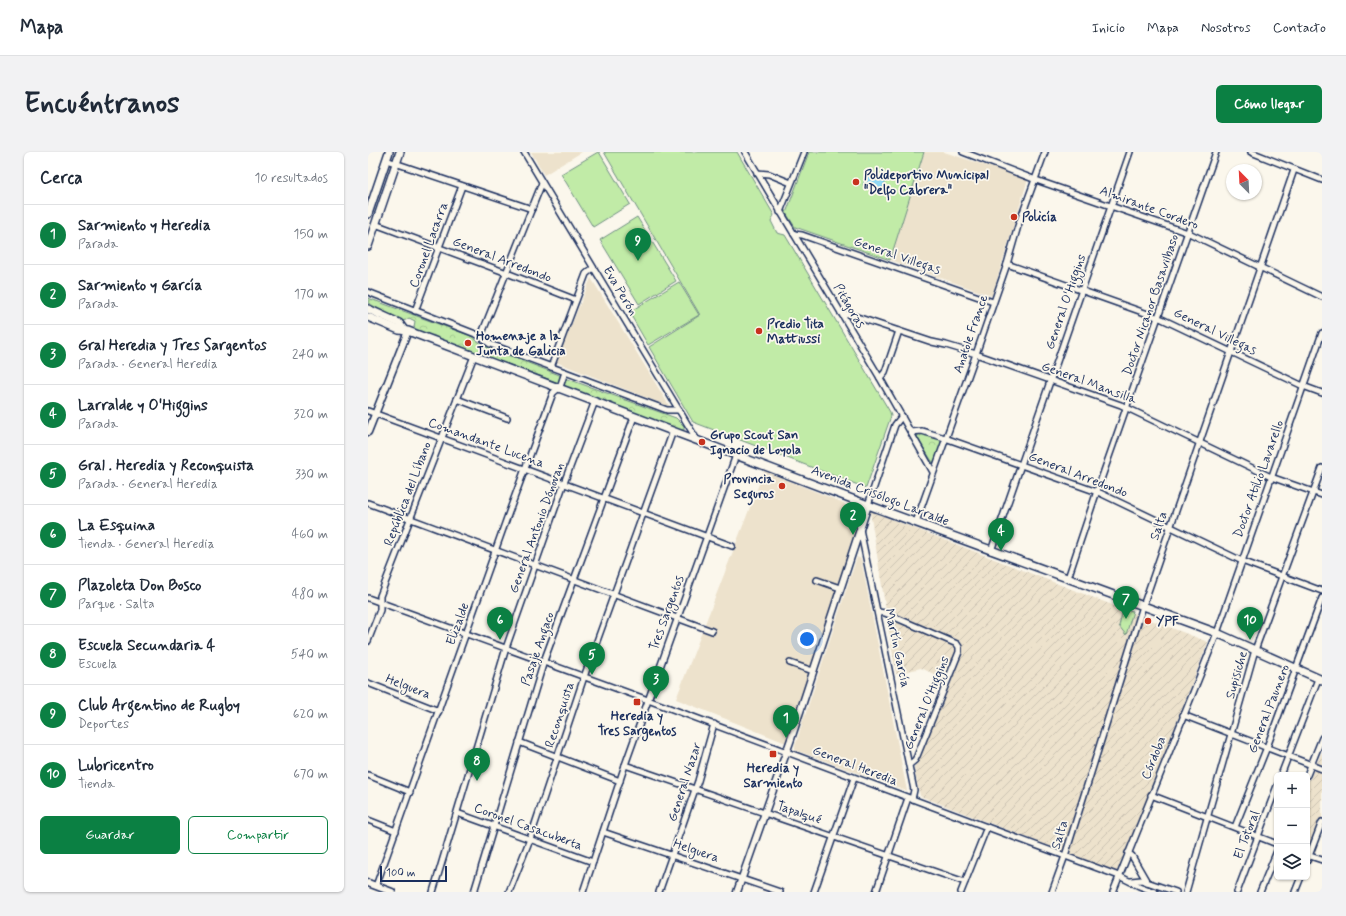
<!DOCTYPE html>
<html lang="es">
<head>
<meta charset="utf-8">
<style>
  body { margin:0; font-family:Mynerve,sans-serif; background:#f2f2f3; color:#1f2937 }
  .controls { position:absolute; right:12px; bottom:12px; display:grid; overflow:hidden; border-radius:6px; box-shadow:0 1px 3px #0004 }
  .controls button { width:36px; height:36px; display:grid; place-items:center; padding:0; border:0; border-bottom:1px solid #e0e1e3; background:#fff; color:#1f2937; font:20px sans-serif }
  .compass { position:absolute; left:858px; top:12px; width:36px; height:36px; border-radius:50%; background:#fff; box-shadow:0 1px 3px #0004; rotate:336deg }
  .scale { position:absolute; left:12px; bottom:10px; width:67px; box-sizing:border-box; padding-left:4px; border:2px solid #1b2f5e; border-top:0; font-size:11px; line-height:14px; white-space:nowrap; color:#1b2f5e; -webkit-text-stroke:3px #fbf7ec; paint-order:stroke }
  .you { position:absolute; left:439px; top:487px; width:14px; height:14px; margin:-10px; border:3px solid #fff; border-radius:50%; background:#1a73e8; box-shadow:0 0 0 6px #1a73e833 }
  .badge { display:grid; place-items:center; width:26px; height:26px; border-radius:50%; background:#0b8043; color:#fff; font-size:13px; font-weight:700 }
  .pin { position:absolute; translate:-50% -33px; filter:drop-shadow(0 1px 2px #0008) }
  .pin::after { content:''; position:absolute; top:21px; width:14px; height:12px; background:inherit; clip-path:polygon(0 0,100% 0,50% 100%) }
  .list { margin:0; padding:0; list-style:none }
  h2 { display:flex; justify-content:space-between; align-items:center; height:52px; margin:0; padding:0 16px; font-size:17px }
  h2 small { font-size:13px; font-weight:400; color:#747a83 }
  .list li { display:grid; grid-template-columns:26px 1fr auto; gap:12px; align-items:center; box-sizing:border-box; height:60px; padding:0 16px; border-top:1px solid #e0e1e3 }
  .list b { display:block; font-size:15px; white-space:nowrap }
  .list p { margin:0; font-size:13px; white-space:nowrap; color:#747a83 }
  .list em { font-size:13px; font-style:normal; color:#747a83 }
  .actions { display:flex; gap:8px; padding:12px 16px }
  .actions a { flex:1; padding:9px 0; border:1px solid #0b8043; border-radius:6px; text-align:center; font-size:14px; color:#0b8043 }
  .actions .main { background:#0b8043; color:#fff }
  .icon { flex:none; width:22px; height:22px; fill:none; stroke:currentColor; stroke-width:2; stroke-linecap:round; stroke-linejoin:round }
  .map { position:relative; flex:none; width:954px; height:740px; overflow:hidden; border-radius:6px }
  header { display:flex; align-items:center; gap:24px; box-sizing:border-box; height:56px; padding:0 20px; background:#fff; border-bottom:1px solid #e0e1e3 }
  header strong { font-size:19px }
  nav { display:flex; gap:22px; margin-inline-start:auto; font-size:14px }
  .intro { display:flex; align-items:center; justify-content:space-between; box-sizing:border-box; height:96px; padding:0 24px }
  h1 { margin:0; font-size:28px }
  .button { padding:10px 18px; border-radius:6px; background:#0b8043; color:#fff; font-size:14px; font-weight:700 }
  main { display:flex; gap:24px; padding:0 24px }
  aside { flex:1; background:#fff; border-radius:6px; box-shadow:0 1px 3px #0004 }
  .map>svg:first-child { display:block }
  .built { fill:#ede2cc }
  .industrial { fill:url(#industrial-furrows) }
  .green { fill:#c1eba7; stroke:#6e8d82 }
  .park { fill:url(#park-crowns); stroke:#6e8d82 }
  .water { fill:#91d7f3; stroke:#6294b7 }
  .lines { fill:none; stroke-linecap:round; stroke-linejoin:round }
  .minor-casing { stroke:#1b2f5e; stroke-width:8 }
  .tertiary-casing { stroke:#1b2f5e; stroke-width:9 }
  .secondary-casing { stroke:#1b2f5e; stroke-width:10 }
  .minor { stroke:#fbf7ec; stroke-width:5 }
  .tertiary { stroke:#fbf7ec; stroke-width:6 }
  .secondary { stroke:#fbf7ec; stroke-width:7 }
  .poi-dot { fill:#c8321e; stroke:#fbf7ec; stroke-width:1.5 }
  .labels { text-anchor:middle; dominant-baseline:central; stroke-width:3.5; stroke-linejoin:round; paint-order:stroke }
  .poi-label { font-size:13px; font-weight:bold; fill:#1b2f5e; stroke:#fbf7ec; text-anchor:start }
  .street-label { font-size:13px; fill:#1b2f5e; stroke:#fbf7ec }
</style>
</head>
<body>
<header>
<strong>Mapa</strong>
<nav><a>Inicio</a><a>Mapa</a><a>Nosotros</a><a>Contacto</a></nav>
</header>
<div class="intro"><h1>Encuéntranos</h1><a class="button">Cómo llegar</a></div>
<main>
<aside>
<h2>Cerca<small>10 resultados</small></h2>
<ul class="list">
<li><span class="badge">1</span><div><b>Sarmiento y Heredia</b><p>Parada</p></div><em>150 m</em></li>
<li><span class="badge">2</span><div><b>Sarmiento y García</b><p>Parada</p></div><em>170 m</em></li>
<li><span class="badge">3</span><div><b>Gral Heredia y Tres Sargentos</b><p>Parada · General Heredia</p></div><em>240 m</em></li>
<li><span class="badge">4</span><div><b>Larralde y O'Higgins</b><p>Parada</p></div><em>320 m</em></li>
<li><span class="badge">5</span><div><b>Gral . Heredia y Reconquista</b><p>Parada · General Heredia</p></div><em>330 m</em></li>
<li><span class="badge">6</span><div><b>La Esquina</b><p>Tienda · General Heredia</p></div><em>460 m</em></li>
<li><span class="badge">7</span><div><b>Plazoleta Don Bosco</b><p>Parque · Salta</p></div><em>480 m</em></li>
<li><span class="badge">8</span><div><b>Escuela Secundaria 4</b><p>Escuela</p></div><em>540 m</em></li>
<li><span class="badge">9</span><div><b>Club Argentino de Rugby</b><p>Deportes</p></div><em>620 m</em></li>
<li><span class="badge">10</span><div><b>Lubricentro</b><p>Tienda</p></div><em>670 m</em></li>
</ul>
<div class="actions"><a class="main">Guardar</a><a>Compartir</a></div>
</aside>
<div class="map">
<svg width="954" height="740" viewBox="0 0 954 740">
  <defs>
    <pattern id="industrial-furrows" width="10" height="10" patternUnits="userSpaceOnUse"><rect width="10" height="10" fill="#ede2cc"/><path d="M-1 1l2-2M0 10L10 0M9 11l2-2" fill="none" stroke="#cbc2b2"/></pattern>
    <pattern id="park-crowns" width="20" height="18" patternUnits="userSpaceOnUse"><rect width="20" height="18" fill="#c1eba7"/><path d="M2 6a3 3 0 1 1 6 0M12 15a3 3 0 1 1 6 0" fill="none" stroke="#a5ca92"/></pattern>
  </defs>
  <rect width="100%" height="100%" fill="#fbf7ec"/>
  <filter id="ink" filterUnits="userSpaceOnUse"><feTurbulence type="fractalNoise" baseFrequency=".025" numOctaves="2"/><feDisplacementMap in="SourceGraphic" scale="8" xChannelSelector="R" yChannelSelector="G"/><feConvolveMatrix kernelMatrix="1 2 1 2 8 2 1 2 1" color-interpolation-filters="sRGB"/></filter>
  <g filter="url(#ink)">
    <g class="built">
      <path d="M163 0H214L176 23Z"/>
      <path d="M556 0H576L660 27 624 144 522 108Z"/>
      <path d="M223 126 302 255 188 210Z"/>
      <path d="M396 319 476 351 492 385 418 591 308 547Z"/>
      <path d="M489 405 493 407 539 639 427 598V594Z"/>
    </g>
    <g class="industrial">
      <path d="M502 359 840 490 750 721 552 644 546 616 583 530 553 516 528 522Z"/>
      <path d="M954 600V680L944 711 939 710V633Z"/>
    </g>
    <g class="green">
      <path d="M230 0H231L262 52 225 75 193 22Z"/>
      <path d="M236 0H369L406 63 403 69 409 81 417 83 522 260 523 264 498 336 325 270 281 195 332 163Z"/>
      <path d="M441 0H556L522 108 427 75 418 61Z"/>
      <path d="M269 65 308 129 271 152 232 88Z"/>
      <path d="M311 130 331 163 280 193 261 160Z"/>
    </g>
    <g class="park">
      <path d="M0 146 103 184 116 194 194 224 191 231 49 179 46 175 47 169 41 166 38 168 34 169 0 151Z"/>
      <path d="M197 226 308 266 316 274V278H313L196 234Z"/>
      <path d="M551 281 571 287 573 289V292L567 310 565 311 549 285Z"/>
      <path d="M755 457 765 459 758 483 751 474Z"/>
    </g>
    <path class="water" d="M500 21 518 28 513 40 495 33Z"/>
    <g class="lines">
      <defs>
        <g id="minor">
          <path d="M156 0 329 288"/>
          <path d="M377 0 512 226 565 320"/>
          <path d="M595 0 668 28 823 82 954 145"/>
          <path d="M883 0 954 28"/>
          <path d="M18 8 164 57"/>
          <path d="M389 21 401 22 423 31"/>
          <path d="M412 60 436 0"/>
          <path d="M7 72 139 121 208 148"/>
          <path d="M426 82 434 83 625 150"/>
          <path d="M639 112 794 167 935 234 954 241"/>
          <path d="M0 140 110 183 122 192 299 258H311"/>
          <path d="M47 159 94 34"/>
          <path d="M473 161 480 162 564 190 578 193 608 202 753 253 903 325 954 343"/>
          <path d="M113 184 174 31"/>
          <path d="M183 215 218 122 225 116"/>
          <path d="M512 226 517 220 531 179"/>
          <path d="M89 247 139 266"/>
          <path d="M0 259 364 394"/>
          <path d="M543 280 554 279 577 286 732 341 874 409 954 439"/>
          <path d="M0 351 344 479"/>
          <path d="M500 353 527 273 534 264"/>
          <path d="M548 370 608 202 639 112 650 74 677 0"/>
          <path d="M492 377 546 638 544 647"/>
          <path d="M623 399 762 0"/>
          <path d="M700 426 729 339 848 0"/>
          <path d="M449 428 472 436"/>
          <path d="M0 446 280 548 619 675 751 724 771 734 787 740"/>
          <path d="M510 460 517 461 589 492 591 495V500L549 604 547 608 541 613"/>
          <path d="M0 489 12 458V444L106 204"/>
          <path d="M422 511 445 519"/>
          <path d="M0 531 71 559"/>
          <path d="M815 563 954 617"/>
          <path d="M151 590 252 629"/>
          <path d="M257 613 597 730"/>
          <path d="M0 623 42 640"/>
          <path d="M913 623 950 527"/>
          <path d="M939 623 954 586"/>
          <path d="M783 643 909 692"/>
          <path d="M89 661 225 710"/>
          <path d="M0 668 28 679"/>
          <path d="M867 675 899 595 954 446"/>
          <path d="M235 680 412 740"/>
          <path d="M760 701 764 704 779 730"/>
          <path d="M939 703 954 708"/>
          <path d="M939 709 954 670"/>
          <path d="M763 729 773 728 808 740"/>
          <path d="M8 734 141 360 185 241 192 235 197 220"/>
          <path d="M65 740 138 496 196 331 227 249"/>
          <path d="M106 740 176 509 266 265"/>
          <path d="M141 740 162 687 216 525 305 279"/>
          <path d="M215 740 257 613 368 303"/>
          <path d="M291 740 330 629 346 572"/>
          <path d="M446 740 486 626"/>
          <path d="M508 740 540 646"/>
          <path d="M593 740 619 675"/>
          <path d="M684 740 697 704 775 454 926 18"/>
          <path d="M745 740 849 481 954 181"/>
          <path d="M818 740 887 498 954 316"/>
          <path d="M869 740 909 634"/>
          <path d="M892 740 909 699"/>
          <path d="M927 740 933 725"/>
        </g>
        <g id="tertiary">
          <path d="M0 280 40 179"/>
          <path d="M490 349V361L492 375"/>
          <path d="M0 731 24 740"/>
          <path d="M369 740 423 587 500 353"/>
        </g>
        <g id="secondary">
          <path d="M0 62 21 0"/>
          <path d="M0 94 32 0"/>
          <path d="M0 157 31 171 36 178"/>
          <path d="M0 165 31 178 40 179 500 353 849 481 954 528"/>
        </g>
      </defs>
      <use href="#minor" class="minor-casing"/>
      <use href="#tertiary" class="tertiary-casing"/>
      <use href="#secondary" class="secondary-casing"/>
      <use href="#minor" class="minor"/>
      <use href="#tertiary" class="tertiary"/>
      <use href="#secondary" class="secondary"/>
    </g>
  </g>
  <g class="poi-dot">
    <circle cx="488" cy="30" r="4"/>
    <circle cx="646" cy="65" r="4"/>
    <circle cx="391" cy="179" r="4"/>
    <circle cx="100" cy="191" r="4"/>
    <circle cx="334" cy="290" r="4"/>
    <circle cx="414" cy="334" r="4"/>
    <circle cx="780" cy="469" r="4"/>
    <rect x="265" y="546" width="8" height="8" rx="2"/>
    <rect x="401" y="598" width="8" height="8" rx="2"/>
  </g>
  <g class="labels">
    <g class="poi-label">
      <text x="496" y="23">Polideportivo Municipal<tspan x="496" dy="15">"Delfo Cabrera"</tspan></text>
      <text x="654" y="65">Policía</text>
      <text x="399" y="172">Predio Tita<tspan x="399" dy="15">Mattiussi</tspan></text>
      <text x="108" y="184">Homenaje a la<tspan x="108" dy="15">Junta de Galicia</tspan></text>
      <text x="342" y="283">Grupo Scout San<tspan x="342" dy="15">Ignacio de Loyola</tspan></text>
      <text x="406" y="327" text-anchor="end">Provincia<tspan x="406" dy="15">Seguros</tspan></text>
      <text x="788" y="469">YPF</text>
      <text x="269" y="564" text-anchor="middle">Heredia y<tspan x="269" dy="15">Tres Sargentos</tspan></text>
      <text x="405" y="616" text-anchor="middle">Heredia y<tspan x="405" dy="15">Sarmiento</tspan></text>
    </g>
    <g class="street-label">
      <text transform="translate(781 56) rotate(20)">Almirante Cordero</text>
      <text transform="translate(61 93) rotate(-70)">Coronel Lacarra</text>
      <text transform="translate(529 104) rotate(19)">General Villegas</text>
      <text transform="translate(134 108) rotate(21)">General Arredondo</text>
      <text transform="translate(252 139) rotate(59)">Eva Perón</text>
      <text transform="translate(698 150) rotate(-71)">General O'Higgins</text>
      <text transform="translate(783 153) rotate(-71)">Doctor Nicanor Basavilbaso</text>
      <text transform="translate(481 154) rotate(59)">Pitágoras</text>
      <text transform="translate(847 180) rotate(26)">General Villegas</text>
      <text transform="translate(603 182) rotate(-71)">Anatole France</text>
      <text transform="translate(721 231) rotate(20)">General Mansilla</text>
      <text transform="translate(118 291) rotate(20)">Comandante Lucena</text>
      <text transform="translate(710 323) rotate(21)">General Arredondo</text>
      <text transform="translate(891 327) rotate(-70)">Doctor Atilio Lavarello</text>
      <text transform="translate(40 342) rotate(-69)">República del Líbano</text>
      <text transform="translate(512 344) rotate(21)">Avenida Crisólogo Larralde</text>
      <text transform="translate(791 374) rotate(-71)">Salta</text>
      <text transform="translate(169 376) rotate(-70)">General Antonio Dónovan</text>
      <text transform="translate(299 461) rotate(-70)">Tres Sargentos</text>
      <text transform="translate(90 472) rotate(-70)">Elizalde</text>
      <text transform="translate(529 496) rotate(78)">Martín García</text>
      <text transform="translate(170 497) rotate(-71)">Pasaje Angaco</text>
      <text transform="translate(869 523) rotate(-74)">Supisiche</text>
      <text transform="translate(40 535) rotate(21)">Helguera</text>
      <text transform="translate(559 551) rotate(-68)">General O'Higgins</text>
      <text transform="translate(901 557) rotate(-69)">General Paunero</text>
      <text transform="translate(192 563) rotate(-72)">Reconquista</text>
      <text transform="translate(786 606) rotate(-68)">Córdoba</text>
      <text transform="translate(487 614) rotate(21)">General Heredia</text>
      <text transform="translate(317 630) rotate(-72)">General Nazar</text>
      <text transform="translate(431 661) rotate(19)">Tapalqué</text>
      <text transform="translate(160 675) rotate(20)">Coronel Casacuberta</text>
      <text transform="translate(692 683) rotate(-73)">Salta</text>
      <text transform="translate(879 683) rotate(-69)">El Totoral</text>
      <text transform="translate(328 699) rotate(19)">Helguera</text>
    </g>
  </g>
</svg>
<div class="controls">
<button>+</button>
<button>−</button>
<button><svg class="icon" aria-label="layers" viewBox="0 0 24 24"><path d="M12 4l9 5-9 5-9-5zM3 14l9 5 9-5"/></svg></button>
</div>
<svg class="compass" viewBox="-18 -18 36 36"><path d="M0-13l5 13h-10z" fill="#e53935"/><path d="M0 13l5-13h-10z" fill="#747a83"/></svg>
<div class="scale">100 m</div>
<div class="you"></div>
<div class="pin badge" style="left:418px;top:586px">1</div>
<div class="pin badge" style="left:485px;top:383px">2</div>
<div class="pin badge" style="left:288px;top:547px">3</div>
<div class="pin badge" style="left:633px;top:399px">4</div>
<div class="pin badge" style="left:224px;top:523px">5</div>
<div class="pin badge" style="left:132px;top:488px">6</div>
<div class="pin badge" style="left:758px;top:467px">7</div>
<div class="pin badge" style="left:109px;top:629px">8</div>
<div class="pin badge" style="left:270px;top:109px">9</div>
<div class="pin badge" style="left:882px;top:488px">10</div>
</div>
</main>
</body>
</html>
